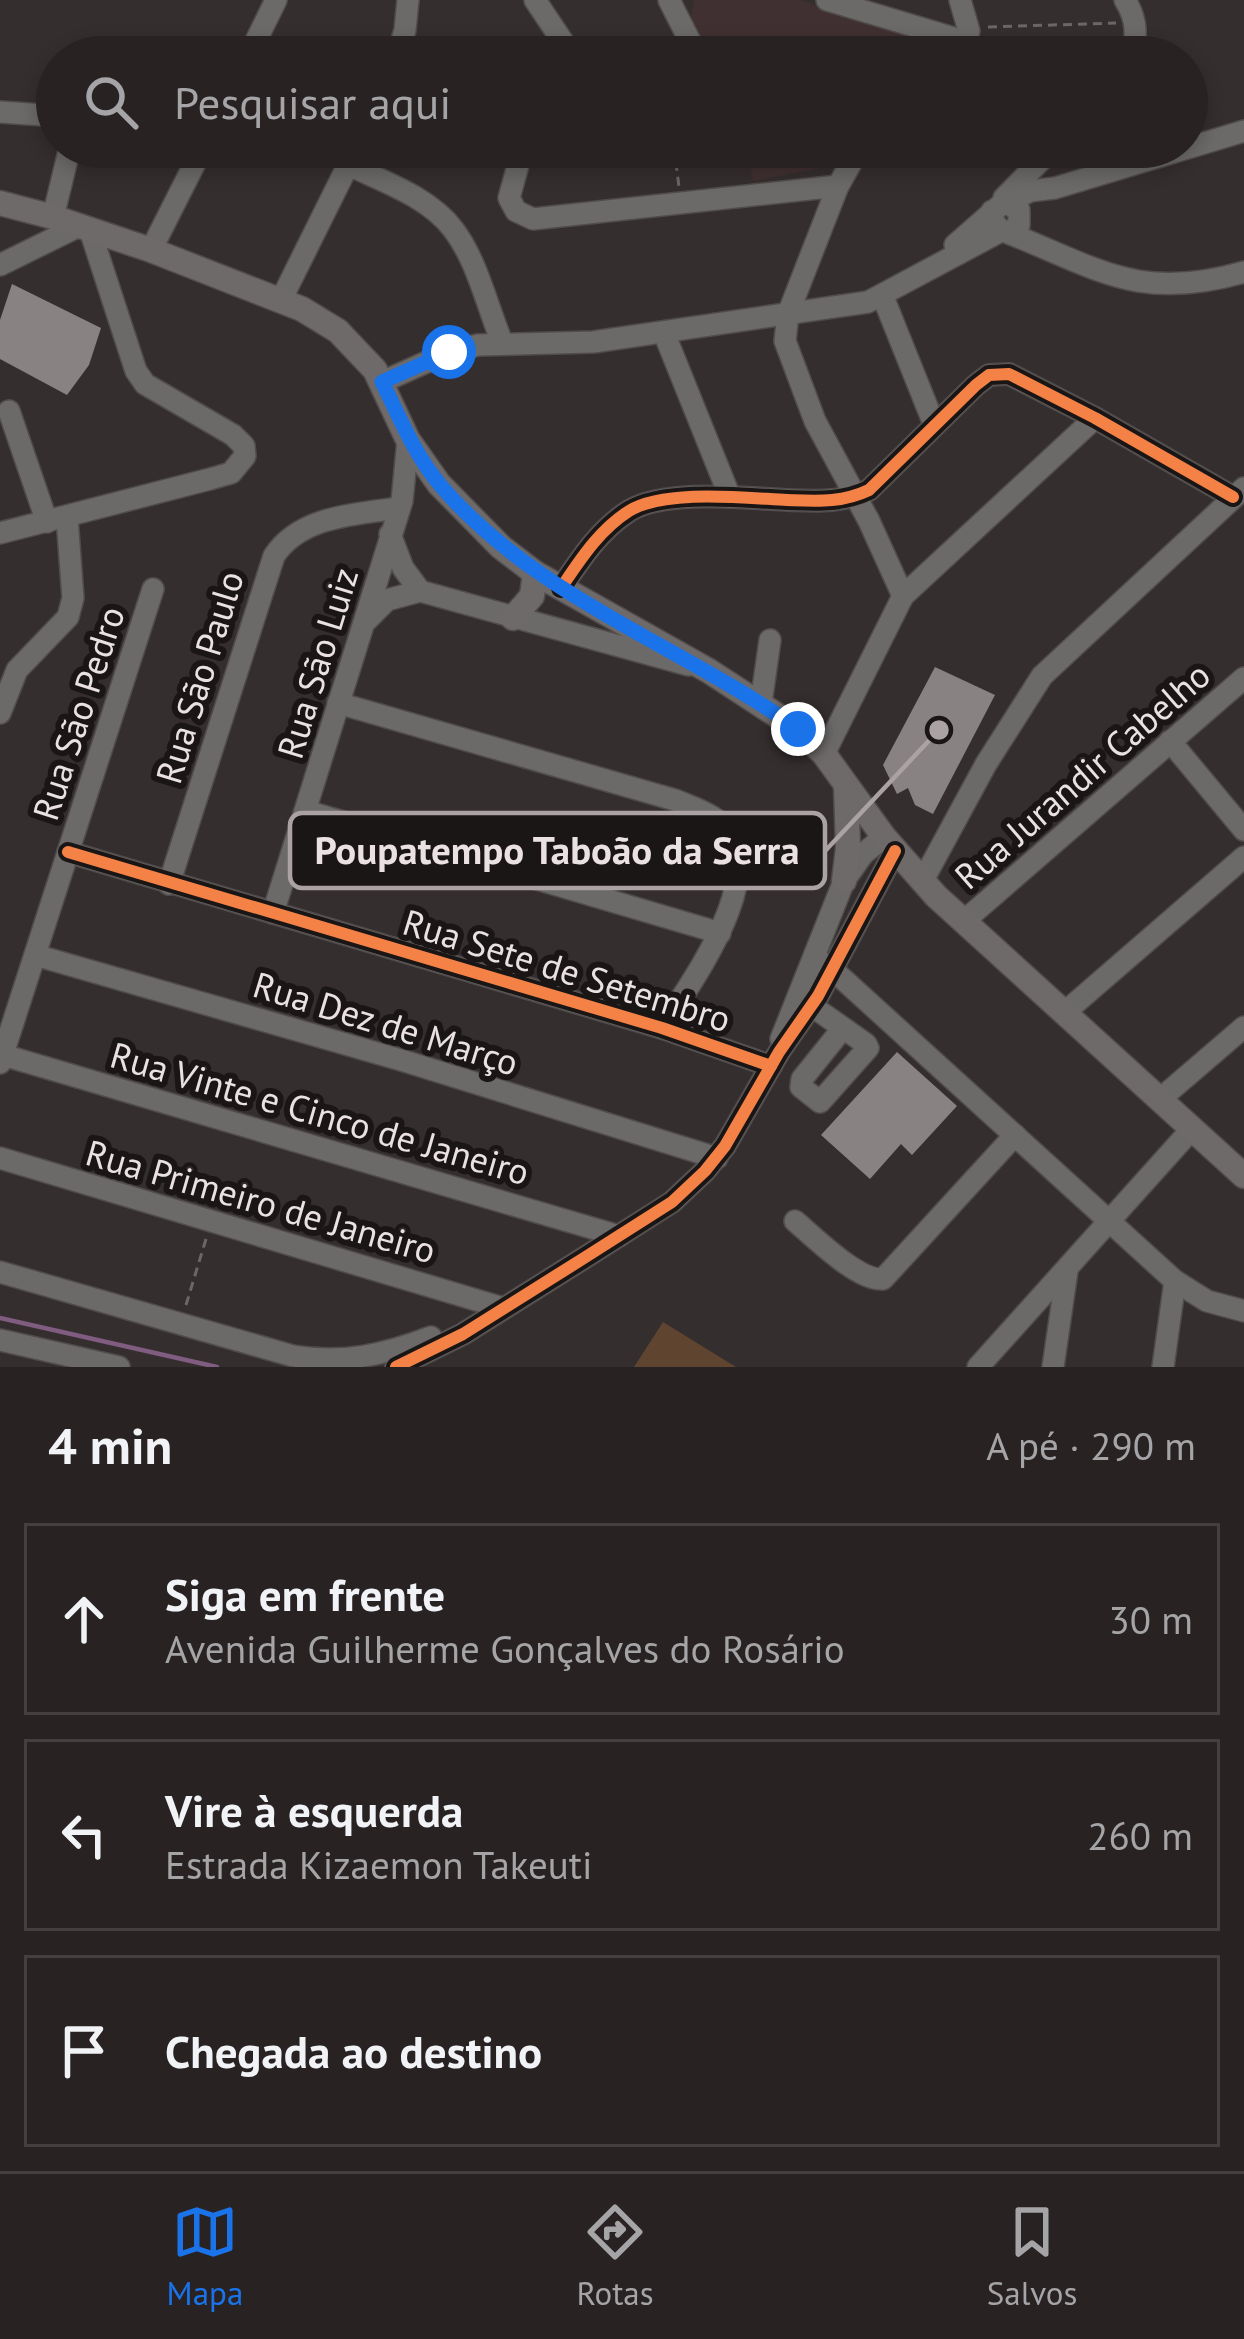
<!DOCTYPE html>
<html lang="pt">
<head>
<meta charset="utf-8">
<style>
  body { margin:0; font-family:"PT Sans",sans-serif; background:#342f30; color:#f1f3f6 }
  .stop { position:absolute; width:36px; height:36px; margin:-27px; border:9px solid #1a73e8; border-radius:50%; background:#fff }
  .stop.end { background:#1a73e8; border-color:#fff; box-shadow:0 3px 12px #0008 }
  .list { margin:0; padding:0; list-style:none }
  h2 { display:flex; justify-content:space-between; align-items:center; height:156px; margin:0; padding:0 48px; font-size:51px }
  h2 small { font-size:39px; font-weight:400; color:#a5a4a6 }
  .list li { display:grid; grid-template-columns:78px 1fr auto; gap:36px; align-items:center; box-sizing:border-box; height:192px; margin:0 24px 24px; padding:0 24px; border:3px solid #443f41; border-radius:0px }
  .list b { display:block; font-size:45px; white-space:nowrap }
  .list p { margin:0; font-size:39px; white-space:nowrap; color:#a5a4a6 }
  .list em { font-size:39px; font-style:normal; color:#a5a4a6 }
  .icon { flex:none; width:66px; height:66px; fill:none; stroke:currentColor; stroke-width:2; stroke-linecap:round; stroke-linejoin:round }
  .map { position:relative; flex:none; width:1244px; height:1367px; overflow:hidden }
  .search { position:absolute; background:#282223; box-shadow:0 6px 18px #0003; left:36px; right:36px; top:36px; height:132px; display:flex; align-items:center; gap:30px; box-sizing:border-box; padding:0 42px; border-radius:66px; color:#a5a4a6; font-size:45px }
  .sheet { height:804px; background:#282223 }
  nav { display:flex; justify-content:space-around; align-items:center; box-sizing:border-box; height:168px; border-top:3px solid #443f41; background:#282223; font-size:33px; color:#a5a4a6 }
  nav a { display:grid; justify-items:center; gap:6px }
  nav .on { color:#1a73e8 }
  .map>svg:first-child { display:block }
  .built { fill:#413032 }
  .green { fill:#5f442f }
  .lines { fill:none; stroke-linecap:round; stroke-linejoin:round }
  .stream { stroke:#7f5c80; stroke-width:4.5 }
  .building { fill:#888283 }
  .minor-casing { stroke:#514c4c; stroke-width:24 }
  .major-casing { stroke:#514c4c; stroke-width:27 }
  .path { stroke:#6b6767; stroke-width:3; stroke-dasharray:9 6; stroke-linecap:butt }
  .minor { stroke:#6c6969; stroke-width:21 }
  .major { stroke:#6e6a69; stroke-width:24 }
  .cycleway-casing { stroke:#1b1616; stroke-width:20 }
  .cycleway { stroke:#f48246; stroke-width:12 }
  .route { stroke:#1a73e8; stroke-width:15 }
  .labels { text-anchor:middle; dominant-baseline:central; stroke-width:12; stroke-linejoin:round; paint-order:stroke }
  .street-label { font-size:36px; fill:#eae2e2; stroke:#1b1616 }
  .leader { fill:none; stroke:#aba3a3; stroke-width:4.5 }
  .callout-dot { fill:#aba3a3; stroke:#1b1616; stroke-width:4.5 }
  .callout { fill:#1b1616; stroke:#aba3a3; stroke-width:4.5 }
  .callout-label { font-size:39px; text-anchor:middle; font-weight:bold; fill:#eae2e2 }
</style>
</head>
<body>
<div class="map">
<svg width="1244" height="1367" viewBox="0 0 1244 1367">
  <rect width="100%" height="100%" fill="#352e2f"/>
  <g class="built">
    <path d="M694 0H799L903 31 935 45 945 57H710L691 20Z"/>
    <path d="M747 147H845L831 166 753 181Z"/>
  </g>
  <path class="green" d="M663 1322 736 1367H634Z"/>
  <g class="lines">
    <path class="stream" d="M0 1318 217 1367"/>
  </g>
  <g class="building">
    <path d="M12 284 101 328 89 365 67 395 0 359V320Z"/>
    <path d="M935 667 995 695 933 814 915 805 908 788 897 794 883 765Z"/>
    <path d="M897 1052 957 1106 912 1155 901 1144 870 1179 821 1135Z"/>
  </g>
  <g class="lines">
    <defs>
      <g id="minor">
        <path d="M535 0 573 57"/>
        <path d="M669 0 698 57"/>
        <path d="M827 0 967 42"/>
        <path d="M960 0 969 31 962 57"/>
        <path d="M1125 0C1137 19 1137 35 1132 57"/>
        <path d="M248 57 276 0"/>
        <path d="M397 57 405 30 408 0"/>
        <path d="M0 112 57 116"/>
        <path d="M523 147 509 198 516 211 533 219 838 186"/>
        <path d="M860 147 838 186 788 314 785 341 815 421 869 521 903 596"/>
        <path d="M349 165C384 182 429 197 453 229 477 260 487 306 502 342"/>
        <path d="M1004 198 1054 147"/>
        <path d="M1009 202 1030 191 1055 188 1244 131"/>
        <path d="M53 217 70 147"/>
        <path d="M1006 232C1099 269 1139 302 1244 272"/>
        <path d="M955 245 1004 202 1019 210V225L1011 231H1001L992 220V211"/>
        <path d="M151 250 203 147"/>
        <path d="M0 265 79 226"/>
        <path d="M883 297 934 424"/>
        <path d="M281 300 357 147"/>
        <path d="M664 333 730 497"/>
        <path d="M382 382 449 352 478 345 593 342 868 302 1001 231"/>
        <path d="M9 411 47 522"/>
        <path d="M0 533 210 479 231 473 245 456 244 446 233 435 145 384 136 371 90 230"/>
        <path d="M390 534 403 568 420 591"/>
        <path d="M561 588C580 560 599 530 629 511 665 489 745 498 787 500 817 501 842 503 869 490L976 385 989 375 1009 374 1095 418 1233 497"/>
        <path d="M367 620 387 600 420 591 688 665"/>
        <path d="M338 703 675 800C689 806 705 811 717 820 778 867 690 983 662 1028"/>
        <path d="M761 703 770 640"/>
        <path d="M0 713 17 670 68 617 73 598 67 518"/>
        <path d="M1170 741 1244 830"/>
        <path d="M824 754 903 596 1095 418"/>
        <path d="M306 811 720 933"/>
        <path d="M68 852 662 1028 771 1066"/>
        <path d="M922 882 986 764 1042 676 1244 488"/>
        <path d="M169 884 274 556C300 516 356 514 399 508"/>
        <path d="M273 913 402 501 408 440"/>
        <path d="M964 921 1244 678"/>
        <path d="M35 955 401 1060 717 1158"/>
        <path d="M815 958 833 970 1175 1281 1207 1301 1244 1311"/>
        <path d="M812 1006 866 1044 868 1048 820 1102 801 1087 802 1079 843 1028"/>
        <path d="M1064 1013 1244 857"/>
        <path d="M781 1039 844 881 863 854 884 837"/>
        <path d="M3 1055 619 1236"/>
        <path d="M0 1063 153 589"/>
        <path d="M1159 1100 1244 1027"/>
        <path d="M0 1158 503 1308"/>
        <path d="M795 1221C815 1238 858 1281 883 1279L1015 1135"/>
        <path d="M0 1272 293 1356C343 1364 384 1355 431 1337"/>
        <path d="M0 1340 119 1367"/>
        <path d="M396 1367 463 1334 584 1258 672 1202 705 1171 725 1146 779 1052 818 996 895 851"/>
        <path d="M978 1367 1191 1130"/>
        <path d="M1053 1367 1067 1271"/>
        <path d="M1163 1367 1175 1281"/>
      </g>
      <g id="major">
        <path d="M0 203 53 217 151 250 302 309 338 331 375 370 408 440 439 484 501 547 535 573 709 671 798 729 824 754 884 837 936 896 1244 1176"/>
        <path d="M513 618 532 596 535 573"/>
        <path d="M844 881 848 848 846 786"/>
      </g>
    </defs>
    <use href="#minor" class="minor-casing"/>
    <use href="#major" class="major-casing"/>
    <g class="path">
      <path d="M988 27 1116 23"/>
      <path d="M674 147 679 187"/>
      <path d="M186 1305 206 1239"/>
    </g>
    <use href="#minor" class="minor"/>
    <use href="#major" class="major"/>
    <defs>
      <g id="cycleway">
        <path d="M561 588C580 560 599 530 629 511 665 489 745 498 787 500 817 501 842 503 869 490L976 385 989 375 1009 374 1095 418 1233 497"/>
        <path d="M68 852 662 1028 771 1066"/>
        <path d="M396 1367 463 1334 584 1258 672 1202 705 1171 725 1146 779 1052 818 996 895 851"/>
      </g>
    </defs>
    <use href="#cycleway" class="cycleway-casing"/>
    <use href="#cycleway" class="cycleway"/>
  </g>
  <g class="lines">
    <path class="route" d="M449 352 382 382C400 418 414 454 441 486 537 598 680 645 798 729"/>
  </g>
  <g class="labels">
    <g class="street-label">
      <text transform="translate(317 663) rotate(-73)">Rua São Luiz</text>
      <text transform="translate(199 677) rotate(-73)">Rua São Paulo</text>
      <text transform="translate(78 713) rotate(-72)">Rua São Pedro</text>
      <text transform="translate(1082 775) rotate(-41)">Rua Jurandir Cabelho</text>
      <text transform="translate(567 970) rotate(17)">Rua Sete de Setembro</text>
      <text transform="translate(386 1023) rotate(17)">Rua Dez de Março</text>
      <text transform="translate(320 1113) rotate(16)">Rua Vinte e Cinco de Janeiro</text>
      <text transform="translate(261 1201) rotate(16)">Rua Primeiro de Janeiro</text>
    </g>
  </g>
  <path class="leader" d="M939 730L825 851"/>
  <circle class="callout-dot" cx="939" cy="730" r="12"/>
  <rect class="callout" x="290" y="813" width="535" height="75" rx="12"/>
  <g class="callout-label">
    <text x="557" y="864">Poupatempo Taboão da Serra</text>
  </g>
</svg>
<div class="stop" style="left:449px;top:352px"></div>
<div class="stop end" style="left:798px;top:729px"></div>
<div class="search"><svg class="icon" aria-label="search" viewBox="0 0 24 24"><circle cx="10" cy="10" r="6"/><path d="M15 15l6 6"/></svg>Pesquisar aqui</div>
</div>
<section class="sheet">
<h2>4 min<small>A pé · 290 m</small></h2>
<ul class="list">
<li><svg class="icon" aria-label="ahead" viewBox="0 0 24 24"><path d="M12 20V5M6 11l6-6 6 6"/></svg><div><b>Siga em frente</b><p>Avenida Guilherme Gonçalves do Rosário</p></div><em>30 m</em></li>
<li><svg class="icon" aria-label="left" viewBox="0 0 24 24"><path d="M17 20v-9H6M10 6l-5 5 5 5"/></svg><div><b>Vire à esquerda</b><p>Estrada Kizaemon Takeuti</p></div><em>260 m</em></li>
<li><svg class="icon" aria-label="arrive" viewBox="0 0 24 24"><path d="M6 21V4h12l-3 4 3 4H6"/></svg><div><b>Chegada ao destino</b></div></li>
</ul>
</section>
<nav>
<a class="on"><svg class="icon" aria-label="map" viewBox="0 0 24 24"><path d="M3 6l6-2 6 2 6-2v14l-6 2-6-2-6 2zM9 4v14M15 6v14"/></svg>Mapa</a>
<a><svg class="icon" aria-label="directions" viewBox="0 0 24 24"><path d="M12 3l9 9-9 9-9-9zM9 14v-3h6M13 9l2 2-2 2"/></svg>Rotas</a>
<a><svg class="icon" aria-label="saved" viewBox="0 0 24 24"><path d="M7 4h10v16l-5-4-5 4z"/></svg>Salvos</a>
</nav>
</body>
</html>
